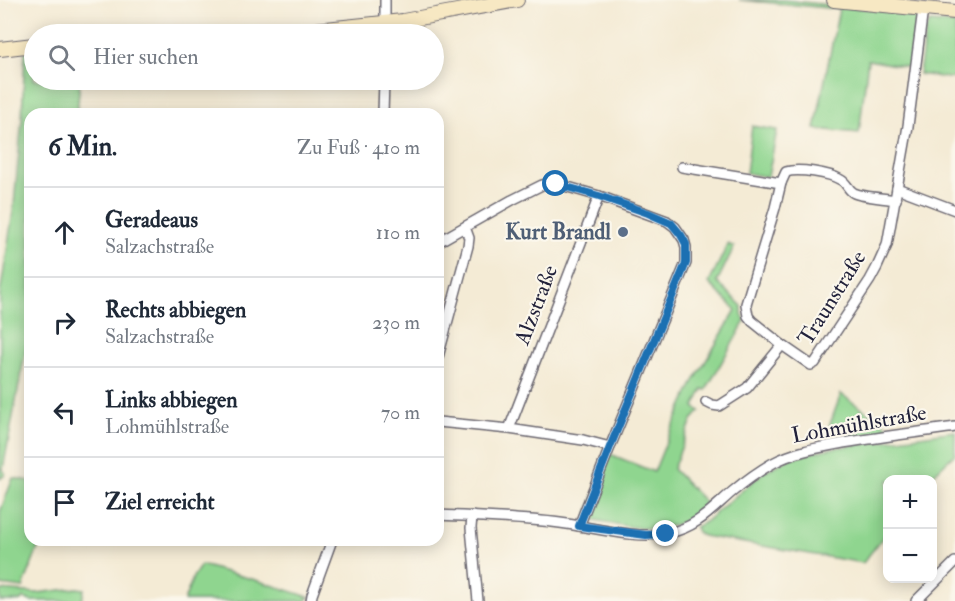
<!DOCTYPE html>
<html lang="de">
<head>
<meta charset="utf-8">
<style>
  body { margin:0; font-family:"IM FELL Double Pica",serif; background:#f2f2f3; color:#1f2937 }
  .controls { position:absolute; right:18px; bottom:18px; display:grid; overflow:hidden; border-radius:12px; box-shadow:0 3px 15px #0003 }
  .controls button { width:54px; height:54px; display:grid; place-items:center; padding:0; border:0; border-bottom:2px solid #e0e1e3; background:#fff; color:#1f2937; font:30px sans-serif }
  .stop { position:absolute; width:18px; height:18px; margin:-14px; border:4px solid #1f6fb2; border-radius:50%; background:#fff }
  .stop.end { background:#1f6fb2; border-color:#fff; box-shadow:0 2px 6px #0008 }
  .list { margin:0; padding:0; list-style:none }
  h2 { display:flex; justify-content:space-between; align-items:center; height:78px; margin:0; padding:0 24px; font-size:26px }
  h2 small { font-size:20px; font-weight:400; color:#747a83 }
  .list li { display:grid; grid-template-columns:39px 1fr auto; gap:18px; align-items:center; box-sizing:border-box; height:90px; padding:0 24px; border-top:2px solid #e0e1e3 }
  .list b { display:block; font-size:22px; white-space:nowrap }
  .list p { margin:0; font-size:20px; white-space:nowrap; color:#747a83 }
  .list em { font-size:20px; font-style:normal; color:#747a83 }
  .icon { flex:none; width:33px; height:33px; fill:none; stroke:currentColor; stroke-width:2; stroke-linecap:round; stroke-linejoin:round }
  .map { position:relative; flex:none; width:955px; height:601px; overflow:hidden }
  .search { position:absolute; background:#fff; box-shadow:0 3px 15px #0003; left:24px; top:24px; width:420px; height:66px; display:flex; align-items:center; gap:15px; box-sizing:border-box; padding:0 21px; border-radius:33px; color:#747a83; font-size:22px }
  .panel { position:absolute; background:#fff; box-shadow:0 3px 15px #0003; left:24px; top:108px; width:420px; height:438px; border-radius:18px }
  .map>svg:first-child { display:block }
  .green { fill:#8fd58f; stroke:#587c65; stroke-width:1.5 }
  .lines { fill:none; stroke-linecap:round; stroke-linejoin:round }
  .street-casing { stroke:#6c6871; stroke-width:12 }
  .secondary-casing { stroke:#6c6871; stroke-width:16 }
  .street { stroke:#fff; stroke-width:9 }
  .secondary { stroke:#f7e8c3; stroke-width:14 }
  .route { stroke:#1f6fb2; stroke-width:8 }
  .service-dot { fill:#5c6f8a; stroke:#fbf7ec; stroke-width:2 }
  .labels { text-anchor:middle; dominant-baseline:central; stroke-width:4.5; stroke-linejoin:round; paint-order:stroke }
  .service-label { font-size:22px; font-weight:bold; fill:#4e5e75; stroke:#fbf7ec; text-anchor:end }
  .street-label { font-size:22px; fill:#22223b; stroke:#fbf7ec }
</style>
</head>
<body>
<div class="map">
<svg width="955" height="601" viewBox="0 0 955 601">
  <rect width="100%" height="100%" fill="#fbf7ec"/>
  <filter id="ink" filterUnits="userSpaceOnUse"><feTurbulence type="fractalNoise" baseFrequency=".0167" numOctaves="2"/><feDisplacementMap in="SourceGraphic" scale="12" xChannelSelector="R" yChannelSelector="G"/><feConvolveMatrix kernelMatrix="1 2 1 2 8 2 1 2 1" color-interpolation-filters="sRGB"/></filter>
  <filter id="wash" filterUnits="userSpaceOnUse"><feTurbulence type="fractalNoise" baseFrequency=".008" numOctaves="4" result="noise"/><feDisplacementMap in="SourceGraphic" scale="24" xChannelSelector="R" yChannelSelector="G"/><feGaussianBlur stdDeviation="1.35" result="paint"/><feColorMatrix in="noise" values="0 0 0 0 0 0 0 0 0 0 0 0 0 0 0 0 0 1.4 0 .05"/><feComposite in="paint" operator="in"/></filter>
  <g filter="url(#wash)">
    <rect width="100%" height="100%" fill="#f4ebd5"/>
    <g class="green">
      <path d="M739 0H784L915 14 918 19 912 68 868 60 859 133 815 129 839 9Z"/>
      <path d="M930 22 955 24V79L919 74 926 28Z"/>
      <path d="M34 50V80H80L77 114H30V327L3 469 5 475 0 479V295L14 205 22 120 25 51Z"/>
      <path d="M752 126 777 130 768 177 746 173Z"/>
      <path d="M728 244 734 247 717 282 742 306V314L745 321 706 390 703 389 694 407 700 411 692 420 673 469 708 505C699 512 690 519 680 523 651 535 619 524 590 519L588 517V512L610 454 654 472 669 435 694 381 736 310 709 283Z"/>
      <path d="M841 394 896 432 826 443 825 438Z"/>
      <path d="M955 431V454L940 468 929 479 888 480 887 532 863 563 703 536 697 532 695 527 705 522 765 471 791 458 827 449Z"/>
      <path d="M13 478 30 481V540H41L23 588 0 585V512Z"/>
      <path d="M201 565 259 581 309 597 305 601H184L193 577Z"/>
      <path d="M77 588 84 589 82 601H31L23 598 21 601H0V590L37 593Z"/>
    </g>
  </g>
  <g filter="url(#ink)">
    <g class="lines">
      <defs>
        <g id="street">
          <path d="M385 34V0"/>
          <path d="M383 114 384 80"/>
          <path d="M682 167 781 183"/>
          <path d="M897 188 955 210"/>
          <path d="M896 200C885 198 863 197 854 193 848 190 847 183 841 180 830 173 798 168 786 172L781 183 775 208 746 304 748 316 752 321 782 345 811 365 815 363 870 280 877 267 887 245 908 126 923 9"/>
          <path d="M438 242 512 200 542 185 550 183 561 185 599 196 667 221 675 227 684 240 686 247V263L610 447 579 526"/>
          <path d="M438 357 468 246 469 238 465 227"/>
          <path d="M706 402 712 405 719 406 747 388 782 345"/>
          <path d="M438 422 509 429 583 440 610 447"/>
          <path d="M509 429 599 196"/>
          <path d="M438 515C479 517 520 518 560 523 593 527 637 540 669 533 697 527 711 510 732 492 745 481 759 471 773 463 793 452 816 448 838 444 877 437 916 433 955 427"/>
          <path d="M472 516 471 528 478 601"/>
          <path d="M311 601 312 595 332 540"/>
          <path d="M916 601 955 562"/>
        </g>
        <g id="secondary">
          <path d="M834 0 955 12"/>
          <path d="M277 34 403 21 517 0"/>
          <path d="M0 49 34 45"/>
        </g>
      </defs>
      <use href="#street" class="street-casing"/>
      <use href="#secondary" class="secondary-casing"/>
      <use href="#street" class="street"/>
      <use href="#secondary" class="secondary"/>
    </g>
  </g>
  <g class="lines" filter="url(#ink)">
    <path class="route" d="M556 184 599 196 648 213 671 223 681 235 686 244V263L610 447 579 526 646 535 666 534"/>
  </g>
  <circle class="service-dot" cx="623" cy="232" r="6"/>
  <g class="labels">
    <g class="service-label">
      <text x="611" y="232">Kurt Brandl</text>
    </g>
    <g class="street-label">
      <text transform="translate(832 298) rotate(-58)">Traunstraße</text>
      <text transform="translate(536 305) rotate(-69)">Alzstraße</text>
      <text transform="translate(859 424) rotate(-10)">Lohmühlstraße</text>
    </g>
  </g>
</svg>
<div class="controls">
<button>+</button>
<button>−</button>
</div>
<div class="stop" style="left:556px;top:184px"></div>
<div class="stop end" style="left:666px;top:534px"></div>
<div class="search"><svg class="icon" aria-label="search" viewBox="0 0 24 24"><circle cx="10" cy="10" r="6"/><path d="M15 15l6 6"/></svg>Hier suchen</div>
<section class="panel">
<h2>6 Min.<small>Zu Fuß · 410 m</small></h2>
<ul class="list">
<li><svg class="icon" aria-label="ahead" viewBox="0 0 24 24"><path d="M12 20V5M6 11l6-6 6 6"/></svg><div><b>Geradeaus</b><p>Salzachstraße</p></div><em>110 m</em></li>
<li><svg class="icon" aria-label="right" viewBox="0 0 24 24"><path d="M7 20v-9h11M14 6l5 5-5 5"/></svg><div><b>Rechts abbiegen</b><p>Salzachstraße</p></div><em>230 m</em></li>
<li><svg class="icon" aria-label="left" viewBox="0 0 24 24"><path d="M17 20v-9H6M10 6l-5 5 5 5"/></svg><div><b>Links abbiegen</b><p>Lohmühlstraße</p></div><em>70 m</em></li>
<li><svg class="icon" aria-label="arrive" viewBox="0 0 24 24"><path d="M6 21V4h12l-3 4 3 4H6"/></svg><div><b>Ziel erreicht</b></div></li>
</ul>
</section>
</div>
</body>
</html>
